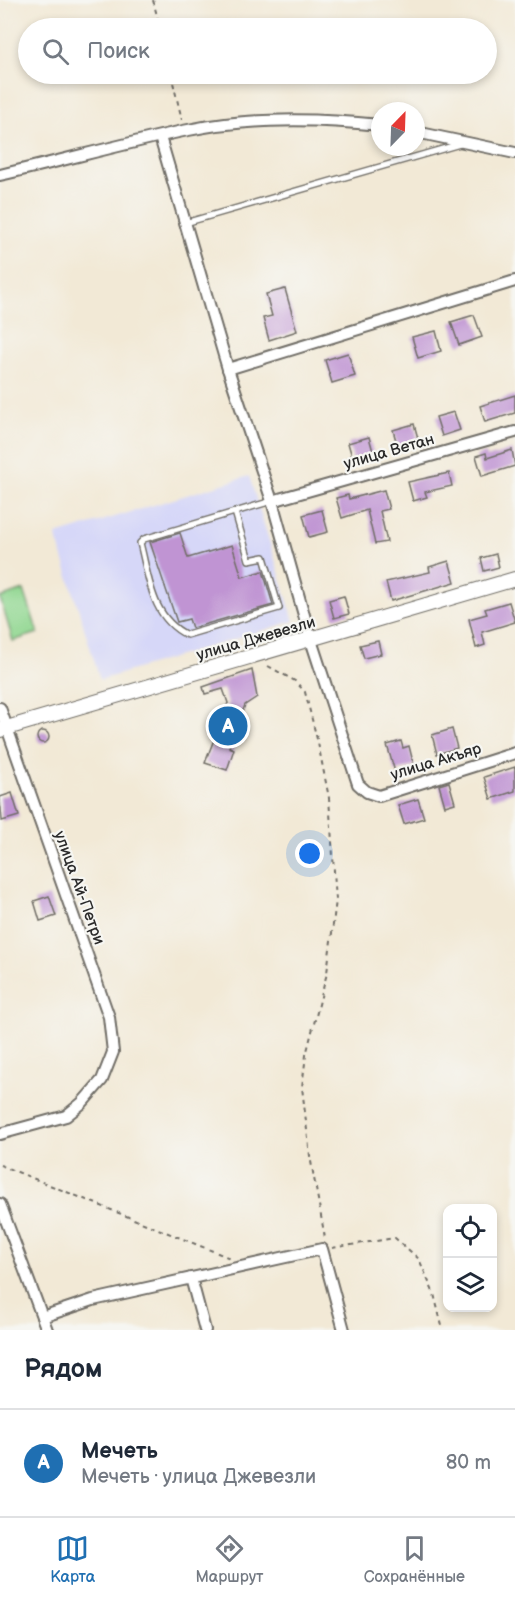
<!DOCTYPE html>
<html lang="ru">
<head>
<meta charset="utf-8">
<style>
  body { margin:0; font-family:"Balsamiq Sans",sans-serif; background:#f2f2f3; color:#1f2937 }
  .controls { position:absolute; right:18px; bottom:18px; display:grid; overflow:hidden; border-radius:12px; box-shadow:0 3px 9px #0003 }
  .controls button { width:54px; height:54px; display:grid; place-items:center; padding:0; border:0; border-bottom:2px solid #e0e1e3; background:#fff; color:#1f2937; font:30px sans-serif }
  .compass { position:absolute; left:371px; top:102px; width:54px; height:54px; border-radius:50%; background:#fff; box-shadow:0 3px 9px #0003; rotate:23deg }
  .you { position:absolute; left:310px; top:854px; width:21px; height:21px; margin:-15px; border:4px solid #fff; border-radius:50%; background:#1a73e8; box-shadow:0 0 0 9px #1a73e833 }
  .badge { display:grid; place-items:center; width:39px; height:39px; border-radius:50%; background:#1f6fb2; color:#fff; font-size:20px; font-weight:700 }
  .pin { position:absolute; translate:-50% -50%; border:3px solid #fff; box-shadow:0 2px 6px #0006 }
  .list { margin:0; padding:0; list-style:none }
  h2 { display:flex; justify-content:space-between; align-items:center; height:78px; margin:0; padding:0 24px; font-size:26px }
  h2 small { font-size:20px; font-weight:400; color:#747a83 }
  .list li { display:grid; grid-template-columns:39px 1fr auto; gap:18px; align-items:center; box-sizing:border-box; height:108px; padding:0 24px; border-top:2px solid #e0e1e3 }
  .list b { display:block; font-size:22px; white-space:nowrap }
  .list p { margin:0; font-size:20px; white-space:nowrap; color:#747a83 }
  .list em { font-size:20px; font-style:normal; color:#747a83 }
  .icon { flex:none; width:33px; height:33px; fill:none; stroke:currentColor; stroke-width:2; stroke-linecap:round; stroke-linejoin:round }
  .map { position:relative; flex:none; width:515px; height:1330px; overflow:hidden }
  .search { position:absolute; background:#fff; box-shadow:0 3px 9px #0003; left:18px; right:18px; top:18px; height:66px; display:flex; align-items:center; gap:15px; box-sizing:border-box; padding:0 21px; border-radius:33px; color:#747a83; font-size:22px }
  .sheet { height:186px; background:#fff }
  nav { display:flex; justify-content:space-around; align-items:center; box-sizing:border-box; height:84px; border-top:2px solid #e0e1e3; background:#fff; font-size:16px; color:#747a83 }
  nav a { display:grid; justify-items:center; gap:3px }
  nav .on { color:#1f6fb2 }
  .map>svg:first-child { display:block }
  .built { fill:#d6d7f8 }
  .green { fill:#91d791; stroke:#5e815e; stroke-width:1.5 }
  .building { fill:#c094d3 }
  .lines { fill:none; stroke-linecap:round; stroke-linejoin:round }
  .lane-casing { stroke:#716e67; stroke-width:8 }
  .street-casing { stroke:#716e67; stroke-width:14 }
  .secondary-casing { stroke:#716e67; stroke-width:16 }
  .path { stroke:#716e67; stroke-width:2; stroke-dasharray:4.5 4.5; stroke-linecap:butt }
  .lane { stroke:#fff; stroke-width:5 }
  .street { stroke:#fff; stroke-width:10 }
  .secondary { stroke:#fff; stroke-width:14 }
  .labels { text-anchor:middle; dominant-baseline:central; stroke-width:4.5; stroke-linejoin:round; paint-order:stroke }
  .street-label { font-size:16px; fill:#2b2b2b; stroke:#f6f6f2 }
</style>
</head>
<body>
<div class="map">
<svg width="515" height="1330" viewBox="0 0 515 1330">
  <rect width="100%" height="100%" fill="#f6f6f2"/>
  <filter id="ink" filterUnits="userSpaceOnUse"><feTurbulence type="fractalNoise" baseFrequency=".0167" numOctaves="2"/><feDisplacementMap in="SourceGraphic" scale="12" xChannelSelector="R" yChannelSelector="G"/><feConvolveMatrix kernelMatrix="1 2 1 2 8 2 1 2 1" color-interpolation-filters="sRGB"/></filter>
  <filter id="wash" filterUnits="userSpaceOnUse"><feTurbulence type="fractalNoise" baseFrequency=".008" numOctaves="4" result="noise"/><feDisplacementMap in="SourceGraphic" scale="24" xChannelSelector="R" yChannelSelector="G"/><feGaussianBlur stdDeviation="1.35" result="paint"/><feColorMatrix in="noise" values="0 0 0 0 0 0 0 0 0 0 0 0 0 0 0 0 0 1.4 0 .05"/><feComposite in="paint" operator="in"/></filter>
  <g filter="url(#wash)">
    <rect width="100%" height="100%" fill="#f2e9d6"/>
    <path class="built" d="M249 476 294 621 100 680 56 535Z"/>
    <path class="green" d="M24 590 38 633 13 641 0 598Z"/>
    <g id="blocks">
      <g class="building">
        <path d="M285 289 297 331 269 340 263 318 272 316 266 294Z"/>
        <path d="M474 315 482 337 459 345 451 322Z"/>
        <path d="M436 331 441 351 418 358 412 337Z"/>
        <path d="M348 353 355 376 332 383 325 360Z"/>
        <path d="M515 395V413L485 422 480 406Z"/>
        <path d="M454 412 460 430 442 436 436 417Z"/>
        <path d="M414 424 419 442 398 448 393 430Z"/>
        <path d="M369 437 374 455 353 460 348 443Z"/>
        <path d="M512 450 515 466 482 476 476 456 486 453 487 458Z"/>
        <path d="M449 473 452 486 425 492 427 497 413 501 408 482Z"/>
        <path d="M384 490 389 509 380 511 387 542 375 544 367 510 342 518 336 498 348 495 349 499Z"/>
        <path d="M322 510 328 532 309 537 303 515Z"/>
        <path d="M180 533 188 558 232 545 242 577 263 571 273 605 192 628 189 619 177 622 150 542Z"/>
        <path d="M496 554 499 567 484 571 481 558Z"/>
        <path d="M449 561 455 582 391 601 386 582 430 572 429 567Z"/>
        <path d="M344 596 349 614 334 618 329 600Z"/>
        <path d="M509 602 515 622 482 632 485 645 476 648 469 619 487 614 485 609Z"/>
        <path d="M378 641 381 654 364 658 360 645Z"/>
        <path d="M252 670 257 697 245 705 229 747 234 749 227 770 205 763 228 703 223 689 205 694 203 687Z"/>
        <path d="M452 729 457 748 437 754 432 735Z"/>
        <circle cx="43" cy="737" r="6"/>
        <path d="M401 741 403 748 409 746 414 766 395 772 387 745Z"/>
        <path d="M515 767V791L491 799 484 777Z"/>
        <path d="M449 782 455 803 445 806 439 785Z"/>
        <path d="M12 793 19 816 2 821 0 797Z"/>
        <path d="M418 799 424 818 404 824 398 805Z"/>
        <path d="M49 896 56 916 40 921 34 901Z"/>
      </g>
    </g>
  </g>
  <g filter="url(#ink)">
    <use href="#blocks" fill-opacity="0" stroke="#716e67" stroke-width="1.5"/>
    <g class="lines">
      <defs>
        <g id="lane">
          <path d="M185 223 460 144"/>
          <path d="M235 512 249 560 264 557 279 608 187 635C151 618 149 577 140 543L144 539 272 501"/>
        </g>
        <g id="street">
          <path d="M416 132 515 153"/>
          <path d="M160 137 228 369 272 501 311 640 358 784 367 792 379 796 515 753"/>
          <path d="M0 175C61 161 122 144 183 131 248 117 315 118 380 125"/>
          <path d="M228 369 515 281"/>
          <path d="M272 501 515 432"/>
          <path d="M0 708 109 1017 113 1052 102 1080 82 1103 66 1116 0 1134"/>
          <path d="M0 1204 47 1330"/>
          <path d="M191 1278 205 1330"/>
          <path d="M42 1317 93 1300 322 1249 344 1330"/>
        </g>
        <path id="secondary" d="M0 730 515 579"/>
      </defs>
      <use href="#lane" class="lane-casing"/>
      <use href="#street" class="street-casing"/>
      <use href="#secondary" class="secondary-casing"/>
      <g class="path">
        <path d="M153 0 160 28"/>
        <path d="M171 74 182 120"/>
        <path d="M268 666 295 681 305 692 318 743 329 798 336 900 327 973 306 1055 302 1087 310 1156 325 1238"/>
        <path d="M0 1165 230 1258"/>
        <path d="M332 1248 395 1238 419 1259 434 1294 443 1330"/>
      </g>
      <use href="#lane" class="lane"/>
      <use href="#street" class="street"/>
      <use href="#secondary" class="secondary"/>
    </g>
  </g>
  <g class="labels">
    <g class="street-label">
      <text transform="translate(389 452) rotate(-16)">улица Ветан</text>
      <text transform="translate(256 639) rotate(-16)">улица Джевезли</text>
      <text transform="translate(436 762) rotate(-17)">улица Акъяр</text>
      <text transform="translate(79 888) rotate(70)">улица Ай-Петри</text>
    </g>
  </g>
</svg>
<div class="controls">
<button><svg class="icon" aria-label="locate" viewBox="0 0 24 24"><circle cx="12" cy="12" r="6"/><path d="M12 2v4M12 18v4M2 12h4M18 12h4"/></svg></button>
<button><svg class="icon" aria-label="layers" viewBox="0 0 24 24"><path d="M12 4l9 5-9 5-9-5zM3 14l9 5 9-5"/></svg></button>
</div>
<svg class="compass" viewBox="-18 -18 36 36"><path d="M0-13l5 13h-10z" fill="#e53935"/><path d="M0 13l5-13h-10z" fill="#747a83"/></svg>
<div class="you"></div>
<div class="pin badge" style="left:228px;top:726px">A</div>
<div class="search"><svg class="icon" aria-label="search" viewBox="0 0 24 24"><circle cx="10" cy="10" r="6"/><path d="M15 15l6 6"/></svg>Поиск</div>
</div>
<section class="sheet">
<h2>Рядом<small></small></h2>
<ul class="list">
<li><span class="badge">A</span><div><b>Мечеть</b><p>Мечеть · улица Джевезли</p></div><em>80 m</em></li>
</ul>
</section>
<nav>
<a class="on"><svg class="icon" aria-label="map" viewBox="0 0 24 24"><path d="M3 6l6-2 6 2 6-2v14l-6 2-6-2-6 2zM9 4v14M15 6v14"/></svg>Карта</a>
<a><svg class="icon" aria-label="directions" viewBox="0 0 24 24"><path d="M12 3l9 9-9 9-9-9zM9 14v-3h6M13 9l2 2-2 2"/></svg>Маршрут</a>
<a><svg class="icon" aria-label="saved" viewBox="0 0 24 24"><path d="M7 4h10v16l-5-4-5 4z"/></svg>Сохранённые</a>
</nav>
</body>
</html>
